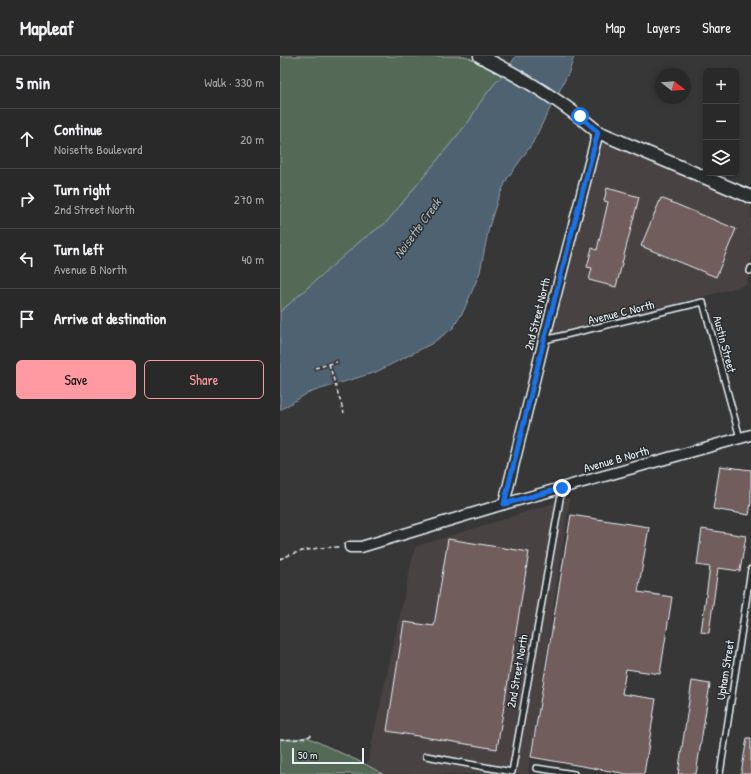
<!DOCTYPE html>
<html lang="en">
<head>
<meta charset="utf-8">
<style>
  body { margin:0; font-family:"Patrick Hand",sans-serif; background:#323131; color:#f1f3f6 }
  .controls { position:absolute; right:12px; top:12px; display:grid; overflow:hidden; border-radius:6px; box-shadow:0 2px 6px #0003 }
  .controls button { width:36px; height:36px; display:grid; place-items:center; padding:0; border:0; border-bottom:1px solid #464546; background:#2a2929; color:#f1f3f6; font:20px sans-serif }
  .compass { position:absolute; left:375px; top:12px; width:36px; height:36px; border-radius:50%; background:#2a2929; box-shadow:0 2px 6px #0003; rotate:107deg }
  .scale { position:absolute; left:12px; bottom:10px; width:72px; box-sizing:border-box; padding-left:4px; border:2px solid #e8f1f8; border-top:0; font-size:11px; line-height:14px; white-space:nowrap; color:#e8f1f8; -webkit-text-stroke:3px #2a2d2e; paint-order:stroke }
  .stop { position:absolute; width:12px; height:12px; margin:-9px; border:3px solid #1a73e8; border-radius:50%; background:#fff }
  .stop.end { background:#1a73e8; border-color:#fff; box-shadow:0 1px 4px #0008 }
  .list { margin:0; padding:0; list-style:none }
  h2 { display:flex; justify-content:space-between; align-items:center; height:52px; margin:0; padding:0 16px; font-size:17px }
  h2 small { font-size:13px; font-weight:400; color:#a5a6a8 }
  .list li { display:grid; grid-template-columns:26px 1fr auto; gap:12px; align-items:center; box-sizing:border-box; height:60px; padding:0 16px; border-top:1px solid #464546 }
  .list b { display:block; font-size:15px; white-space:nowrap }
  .list p { margin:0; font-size:13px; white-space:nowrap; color:#a5a6a8 }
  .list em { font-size:13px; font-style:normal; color:#a5a6a8 }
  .actions { display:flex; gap:8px; padding:12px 16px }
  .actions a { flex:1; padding:9px 0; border:1px solid #ff9aa2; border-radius:6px; text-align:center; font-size:14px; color:#ff9aa2 }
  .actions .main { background:#ff9aa2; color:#111 }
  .icon { flex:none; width:22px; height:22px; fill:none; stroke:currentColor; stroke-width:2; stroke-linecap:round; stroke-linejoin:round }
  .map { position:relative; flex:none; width:471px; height:718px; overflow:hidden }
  header { display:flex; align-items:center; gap:24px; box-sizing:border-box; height:56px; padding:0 20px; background:#2a2929; border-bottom:1px solid #464546 }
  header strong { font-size:19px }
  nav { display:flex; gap:22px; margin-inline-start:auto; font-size:14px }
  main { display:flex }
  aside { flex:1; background:#2a2929 }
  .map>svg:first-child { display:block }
  .built { fill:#494242 }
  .green { fill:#546b57; stroke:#9eaea8 }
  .water { fill:#506272; stroke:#8d9ba8 }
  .pier { fill:#383737 }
  .building { fill:#705d5c; stroke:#e8f1f8 }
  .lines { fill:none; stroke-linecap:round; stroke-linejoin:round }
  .service-casing { stroke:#e8f1f8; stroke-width:8 }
  .minor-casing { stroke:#e8f1f8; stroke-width:13 }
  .tertiary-casing { stroke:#e8f1f8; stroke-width:15 }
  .path { stroke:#e8f1f8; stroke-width:1.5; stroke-dasharray:4 3; stroke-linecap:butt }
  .service { stroke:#2a2d2e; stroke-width:5 }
  .minor { stroke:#2a2d2e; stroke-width:10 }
  .tertiary { stroke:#2a2d2e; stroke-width:12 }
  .route { stroke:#1a73e8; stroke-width:5 }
  .labels { text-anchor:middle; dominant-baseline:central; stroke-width:3; stroke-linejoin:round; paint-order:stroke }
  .street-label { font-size:12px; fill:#e8f1f8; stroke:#2a2d2e }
  .water-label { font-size:13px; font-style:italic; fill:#abb8c2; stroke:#2a2d2e }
</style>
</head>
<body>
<header>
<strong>Mapleaf</strong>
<nav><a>Map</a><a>Layers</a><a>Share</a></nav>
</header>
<main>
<aside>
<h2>5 min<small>Walk · 330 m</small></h2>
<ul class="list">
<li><svg class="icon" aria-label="ahead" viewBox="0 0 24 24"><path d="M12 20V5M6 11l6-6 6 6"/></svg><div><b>Continue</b><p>Noisette Boulevard</p></div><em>20 m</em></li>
<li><svg class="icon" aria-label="right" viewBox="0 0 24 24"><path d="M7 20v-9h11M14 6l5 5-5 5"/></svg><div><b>Turn right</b><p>2nd Street North</p></div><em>270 m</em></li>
<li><svg class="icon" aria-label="left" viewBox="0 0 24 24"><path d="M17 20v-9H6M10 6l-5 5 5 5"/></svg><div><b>Turn left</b><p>Avenue B North</p></div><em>40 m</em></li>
<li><svg class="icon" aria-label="arrive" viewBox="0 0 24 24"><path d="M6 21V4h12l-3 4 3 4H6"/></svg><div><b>Arrive at destination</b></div></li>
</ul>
<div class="actions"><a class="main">Save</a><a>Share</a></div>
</aside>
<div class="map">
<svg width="471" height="718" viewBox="0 0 471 718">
  <rect width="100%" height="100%" fill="#383737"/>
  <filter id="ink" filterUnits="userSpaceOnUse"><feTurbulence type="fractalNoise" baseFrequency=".025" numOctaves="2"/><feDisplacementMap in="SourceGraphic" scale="8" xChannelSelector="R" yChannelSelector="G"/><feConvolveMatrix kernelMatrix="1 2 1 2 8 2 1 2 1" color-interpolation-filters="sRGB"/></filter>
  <g filter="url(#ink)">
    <g class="built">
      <path d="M318 76 471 141V212L466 229 417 242 352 264 264 284Z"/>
      <path d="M290 442 248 718H103L87 709 135 491Z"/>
    </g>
    <g class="green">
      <path d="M0 0H185L196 5 223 20C209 32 199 48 190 64L106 167 83 183 0 256Z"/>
      <path d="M27 681 87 709 103 718H0V683L10 684Z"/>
    </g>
    <path class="water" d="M236 0H294L289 16 264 64 252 88 227 123 217 145 209 171 200 216 184 254 173 272 151 288 96 316 28 337 0 354V256L83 183 106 167 190 64 199 48 215 27 223 20Z"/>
    <path class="pier" d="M58 303 59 308 52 310 58 330 54 331 48 311 34 315 33 311Z"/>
    <g class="building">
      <path d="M327 132 359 141 336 231 309 224 312 212 307 211 312 192 317 194 328 146 324 145Z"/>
      <path d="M381 142 456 173 436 221 361 190Z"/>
      <path d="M440 410 471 414V446L469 459 433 453Z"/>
      <path d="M291 459 369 471 358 536 392 541 380 618 346 613 342 638 376 643 364 718H347L251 701Z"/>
      <path d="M422 473 466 480 460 515 438 512 429 577 421 576 430 511 417 509Z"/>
      <path d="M168 483 249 496 217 693 107 675 124 566 154 570Z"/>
      <path d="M412 625 430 628 416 718H398Z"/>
      <path d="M467 682H471V718H461Z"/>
    </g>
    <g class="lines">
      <defs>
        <g id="service">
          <path d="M470 215 471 212"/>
          <path d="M264 284 423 246 460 382"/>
          <path d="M146 700 232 716 282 432"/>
          <path d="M256 712 294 718"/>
          <path d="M440 718 471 513"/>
        </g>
        <g id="minor">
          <path d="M224 448 264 284 318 76"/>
          <path d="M70 491H81L224 448 471 379"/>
        </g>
        <path id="tertiary" d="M200 0C242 21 282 45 318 76L471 141"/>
      </defs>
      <use href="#service" class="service-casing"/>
      <use href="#minor" class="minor-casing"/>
      <use href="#tertiary" class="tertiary-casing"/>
      <g class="path">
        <path d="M49 308 64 357"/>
        <path d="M35 312 57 306"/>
        <path d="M0 503C19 494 39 491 60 491"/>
        <path d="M0 683C11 684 22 684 32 679"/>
      </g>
      <use href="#service" class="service"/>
      <use href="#minor" class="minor"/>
      <use href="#tertiary" class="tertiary"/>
    </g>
  </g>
  <g class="lines" filter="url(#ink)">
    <path class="route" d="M282 432 224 448 264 284 318 76 300 60"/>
  </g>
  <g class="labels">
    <g class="street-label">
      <text transform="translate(341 256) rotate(-14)">Avenue C North</text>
      <text transform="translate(257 258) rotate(-76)">2nd Street North</text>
      <text transform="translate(445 288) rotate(75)">Austin Street</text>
      <text transform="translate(336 403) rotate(-16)">Avenue B North</text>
      <text transform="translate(445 614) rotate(-81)">Upham Street</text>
      <text transform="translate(237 615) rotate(-80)">2nd Street North</text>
    </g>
    <g class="water-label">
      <text transform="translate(137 172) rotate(-54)">Noisette Creek</text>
    </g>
  </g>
</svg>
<div class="controls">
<button>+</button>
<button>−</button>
<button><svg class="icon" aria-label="layers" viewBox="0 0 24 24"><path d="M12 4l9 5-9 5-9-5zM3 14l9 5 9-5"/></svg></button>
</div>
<svg class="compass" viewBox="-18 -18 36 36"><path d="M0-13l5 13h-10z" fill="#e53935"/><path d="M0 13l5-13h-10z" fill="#a5a6a8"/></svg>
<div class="scale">50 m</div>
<div class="stop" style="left:300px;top:60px"></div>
<div class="stop end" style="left:282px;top:432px"></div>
</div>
</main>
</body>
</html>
